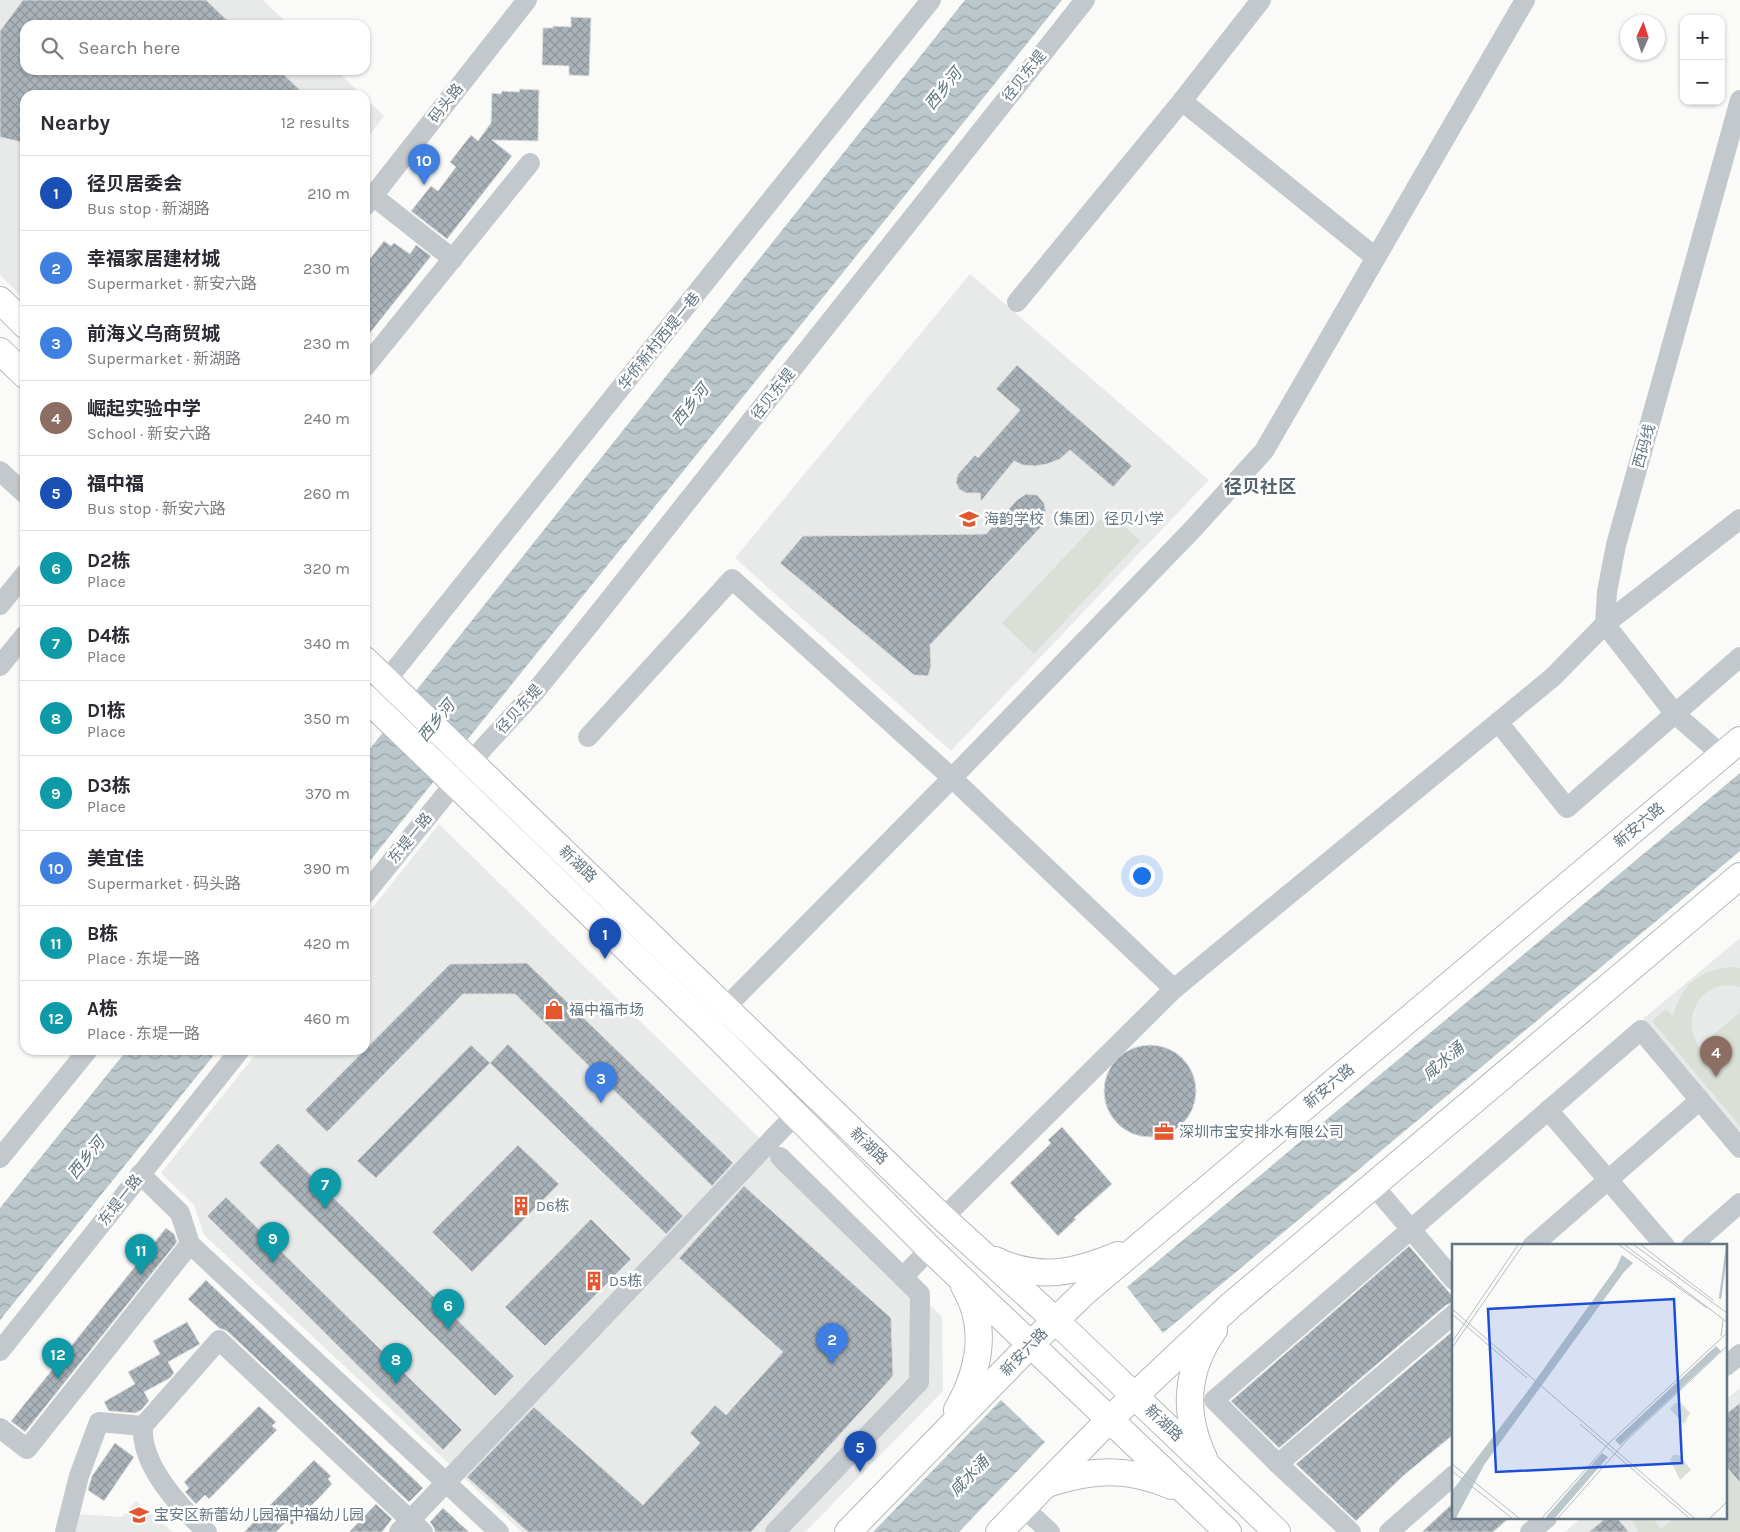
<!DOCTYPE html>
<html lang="en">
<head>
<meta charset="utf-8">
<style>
  body { margin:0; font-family:Karla,"Noto Sans SC",sans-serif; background:#f2f2f3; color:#2b2b33 }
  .controls { position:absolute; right:15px; top:15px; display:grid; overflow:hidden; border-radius:10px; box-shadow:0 1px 4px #0004 }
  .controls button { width:45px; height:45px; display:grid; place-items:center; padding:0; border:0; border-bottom:1px solid #e1e1e2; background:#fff; color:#2b2b33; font:25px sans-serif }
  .compass { position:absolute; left:1620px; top:15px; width:45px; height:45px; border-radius:50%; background:#fff; box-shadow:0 1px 4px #0004; rotate:3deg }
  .you { position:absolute; left:1141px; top:875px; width:18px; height:18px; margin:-12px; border:4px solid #fff; border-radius:50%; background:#1a73e8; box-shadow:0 0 0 8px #1a73e833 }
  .badge { display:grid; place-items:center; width:32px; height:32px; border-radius:50%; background:#0b8043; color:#fff; font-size:16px; font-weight:700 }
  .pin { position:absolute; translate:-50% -41px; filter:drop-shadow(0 1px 2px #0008) }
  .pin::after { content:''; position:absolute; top:26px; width:18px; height:15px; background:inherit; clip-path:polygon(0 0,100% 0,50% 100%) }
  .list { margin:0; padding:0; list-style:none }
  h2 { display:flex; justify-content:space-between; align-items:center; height:65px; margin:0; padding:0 20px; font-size:21px }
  h2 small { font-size:16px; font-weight:400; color:#7c7c81 }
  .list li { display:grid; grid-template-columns:32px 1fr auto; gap:15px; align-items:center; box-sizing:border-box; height:75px; padding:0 20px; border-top:1px solid #e1e1e2 }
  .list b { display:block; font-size:19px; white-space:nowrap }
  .list p { margin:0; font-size:16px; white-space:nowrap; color:#7c7c81 }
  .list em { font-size:16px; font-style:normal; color:#7c7c81 }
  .icon { flex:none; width:28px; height:28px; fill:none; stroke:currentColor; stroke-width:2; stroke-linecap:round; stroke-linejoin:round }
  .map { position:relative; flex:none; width:1740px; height:1532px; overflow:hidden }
  .search { position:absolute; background:#fff; box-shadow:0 1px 4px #0004; left:20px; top:20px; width:350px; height:55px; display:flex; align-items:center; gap:12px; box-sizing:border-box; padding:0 18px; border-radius:15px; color:#7c7c81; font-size:19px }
  .panel { position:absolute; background:#fff; box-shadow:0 1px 4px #0004; left:20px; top:90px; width:350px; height:965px; border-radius:15px }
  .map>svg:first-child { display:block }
  .built { fill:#e8e9e9 }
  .green { fill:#dadfd7 }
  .water { fill:url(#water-waves) }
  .building { fill:url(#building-cross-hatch); stroke:#dcdcda }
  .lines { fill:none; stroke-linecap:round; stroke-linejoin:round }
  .major-casing { stroke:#b5babe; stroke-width:28 }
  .minor { stroke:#c3c8cc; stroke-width:20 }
  .major { stroke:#fff; stroke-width:26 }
  .labels { text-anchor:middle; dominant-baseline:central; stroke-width:5; stroke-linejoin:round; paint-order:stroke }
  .street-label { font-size:15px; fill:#657683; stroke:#fff }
  .poi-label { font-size:15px; fill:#657683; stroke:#fff; text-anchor:start }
  .water-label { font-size:16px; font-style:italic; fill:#60757c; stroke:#fff }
  .quarter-label { font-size:18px; font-weight:bold; fill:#57646e; stroke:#fff }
  .inset-river { fill:none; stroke:#bbc7cb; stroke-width:2.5 }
  .inset-road { fill:none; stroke:#b5bdc2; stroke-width:1 }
  .view { fill:#1d4ed8; fill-opacity:0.15; stroke:#1d4ed8; stroke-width:2.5 }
  .inset-edge { fill:none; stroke:#657683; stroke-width:2.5 }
</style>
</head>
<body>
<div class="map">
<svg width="1740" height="1532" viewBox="0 0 1740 1532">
  <defs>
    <pattern id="water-waves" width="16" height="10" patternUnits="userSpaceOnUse" patternTransform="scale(1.25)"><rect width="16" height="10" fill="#bbc7cb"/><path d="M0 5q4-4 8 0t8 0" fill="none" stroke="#9ca6aa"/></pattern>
    <pattern id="building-cross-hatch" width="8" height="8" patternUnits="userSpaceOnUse" patternTransform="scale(1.25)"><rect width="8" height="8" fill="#aab3b9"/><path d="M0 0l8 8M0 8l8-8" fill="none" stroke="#8e969c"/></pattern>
  </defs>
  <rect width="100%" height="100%" fill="#fafaf8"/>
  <g class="built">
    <path d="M0 0H263L289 25H25V70H336L362 95H25V300L0 275Z"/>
    <path d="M365 98 384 116 365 141Z"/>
    <path d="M970 274 1209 480 951 751 735 558Z"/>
    <path d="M439 824 942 1317 943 1391 805 1532H522L204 1235 194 1205 161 1173 259 1050H365V917Z"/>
    <path d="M1740 938V1134L1643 1019Z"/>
    <path d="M1740 1388V1532H1565L1581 1518H1726V1399Z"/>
    <path d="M136 1501 173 1532H75L77 1514 122 1517Z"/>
  </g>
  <g class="green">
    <path d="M1108 511 1140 541 1034 654 1002 623Z"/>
    <path d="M1734 967 1740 968V987C1703 976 1679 1016 1699 1047L1740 1012V1126L1652 1021 1666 1009 1673 1017C1681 984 1700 969 1734 967Z"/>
    <path d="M1726 1467 1740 1484V1532H1638L1631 1518H1653L1661 1529 1674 1518H1726Z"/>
  </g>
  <g class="water">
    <path d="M965 0H1062L365 867V755Z"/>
    <path d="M1740 773V851L1163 1333 1127 1287Z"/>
    <path d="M127 1050H218L0 1320V1208Z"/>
    <path d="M1001 1400 1045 1442 959 1532H873Z"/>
  </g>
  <g class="building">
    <path d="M23 0H206L232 25H25V70H279L305 95H25V143L0 137V31Z"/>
    <path d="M571 17 591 18 589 76 569 75V66L542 65 543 28H553V26L571 27Z"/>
    <path d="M520 89 539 90 538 141 492 140 512 156 447 239 411 211 431 186 438 191 456 167 450 162 471 135 478 141 491 123 492 93 501 94 502 91 519 92Z"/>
    <path d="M384 241 391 246 394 243 410 254 416 245 431 256 365 339V265Z"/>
    <path d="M1017 365 1132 466 1113 487 1070 450 1060 459 1047 464 1035 466 1023 465 1014 461 981 501 980 493H966L959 489 956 482 958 474 975 455 978 458 1020 410 996 389Z"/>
    <path d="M1026 494 1037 495 1044 503 1046 513 1041 527 930 645 931 666 928 676 914 675 780 563 803 536 986 534 1017 500Z"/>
    <path d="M527 963 733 1163 712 1186 515 994H463L327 1132 305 1110 450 964Z"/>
    <path d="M508 1044 683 1216 666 1234 490 1063Z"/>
    <path d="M471 1045 490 1063 376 1178 357 1161Z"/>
    <circle cx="1150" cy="1091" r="46"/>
    <path d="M1062 1127 1112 1184 1074 1218 1076 1219 1058 1236 1010 1183 1051 1143 1048 1140Z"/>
    <path d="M278 1143 514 1376 495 1396 259 1163Z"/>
    <path d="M518 1145 559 1184 472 1272 432 1232Z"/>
    <path d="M744 1186 891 1318 893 1376 751 1532H528L467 1477 534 1407 643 1505 700 1443 690 1433 715 1405 726 1415 783 1352 679 1258Z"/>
    <path d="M226 1197 462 1430 443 1450 207 1216Z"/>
    <path d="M591 1219 631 1259 545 1346 505 1307Z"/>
    <path d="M166 1228 174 1234 177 1242 25 1432 11 1421Z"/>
    <path d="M1409 1246 1454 1298V1302L1446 1305 1279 1448 1231 1401Z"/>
    <path d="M206 1280 423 1488 409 1502 227 1331 219 1328 188 1299Z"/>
    <path d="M187 1322 200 1344 168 1362 174 1373 170 1378 144 1392 149 1401 141 1410 135 1413 109 1411 104 1402 135 1384 128 1372 160 1354 153 1341Z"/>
    <path d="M1454 1330V1434L1404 1475 1356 1521 1296 1464Z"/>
    <path d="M1740 1403V1483L1726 1466V1414Z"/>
    <path d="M259 1406 276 1422 272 1426 277 1430 209 1499 205 1495 196 1504 185 1492 189 1488 184 1482Z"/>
    <path d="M115 1443 134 1457 104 1501 88 1490 92 1476Z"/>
    <path d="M314 1460 331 1476 328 1479 332 1484 320 1497 292 1525 287 1521 276 1532H244Z"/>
    <path d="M1454 1502V1518H1509L1493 1532H1422Z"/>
    <path d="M376 1504 392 1519 382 1532H349Z"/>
    <path d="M443 1508 469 1532H435L434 1528 430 1522Z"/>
    <path d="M1606 1518H1617L1629 1532H1589Z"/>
  </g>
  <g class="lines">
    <defs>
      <g id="major">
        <path d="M0 300 25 325"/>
        <path d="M0 351 25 375"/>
        <path d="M365 660 943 1218 1055 1320 1277 1532"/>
        <path d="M365 697 707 1026 930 1249 1228 1532"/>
        <path d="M995 1260C1039 1281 1075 1273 1118 1255"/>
        <path d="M957 1410C979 1371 989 1327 964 1286"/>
        <path d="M1204 1458C1183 1414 1185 1371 1214 1330"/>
        <path d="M1047 1484C1092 1469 1128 1467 1172 1486"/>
        <path d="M848 1532 1031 1344 1086 1291 1740 740"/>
        <path d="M999 1532 1109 1420 1230 1306 1740 876"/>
      </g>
    </defs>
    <use href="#major" class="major-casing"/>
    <g class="minor">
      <path d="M1182 101 1375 257"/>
      <path d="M373 196 453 259"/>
      <path d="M365 206 527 0"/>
      <path d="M1017 302 1182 101 1261 0"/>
      <path d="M365 367 530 163"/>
      <path d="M0 471 25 494"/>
      <path d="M0 605 25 574"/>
      <path d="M0 666 25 635"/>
      <path d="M386 681 931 0"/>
      <path d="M1498 722 1567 808 1740 657"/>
      <path d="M588 737 732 579 952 778 1174 989"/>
      <path d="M1722 755 1675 714 1605 624 1607 592 1616 545 1740 100"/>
      <path d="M365 894 484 747 534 693 594 619 1085 0"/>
      <path d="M716 1017 952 778 1192 530 1264 451 1525 0"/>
      <path d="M1548 1110 1665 1246"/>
      <path d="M0 1158 88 1050"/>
      <path d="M140 1174 180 1213 190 1244 499 1532"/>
      <path d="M1373 1185 1454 1280"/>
      <path d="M943 1218 1174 989 1553 677 1605 624 1740 519"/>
      <path d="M1532 1246 1700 1100"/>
      <path d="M1691 1246 1740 1203"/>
      <path d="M903 1277 930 1249"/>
      <path d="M0 1351 240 1050"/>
      <path d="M1726 1366 1740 1354"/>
      <path d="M0 1428 27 1449 190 1244"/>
      <path d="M1278 1464 1454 1314"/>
      <path d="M1023 1507 1050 1532"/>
      <path d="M65 1532 79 1476 99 1422 143 1426"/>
      <path d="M207 1532C180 1507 140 1466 143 1426L219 1340 423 1532"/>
      <path d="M399 1532 796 1114"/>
      <path d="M775 1532 919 1382 920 1294 780 1157"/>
      <path d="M1351 1532 1278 1464 1214 1400 1641 1030 1740 1148"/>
      <path d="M1389 1532 1454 1475"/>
      <path d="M1530 1532 1547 1518"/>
    </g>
    <use href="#major" class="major"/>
  </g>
  <defs>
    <symbol id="school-bare" viewBox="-9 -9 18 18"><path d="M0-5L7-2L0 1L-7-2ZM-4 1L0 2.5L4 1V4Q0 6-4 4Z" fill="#e4572e" stroke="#fff" stroke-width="2.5" paint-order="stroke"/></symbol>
    <symbol id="shop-bare" viewBox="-9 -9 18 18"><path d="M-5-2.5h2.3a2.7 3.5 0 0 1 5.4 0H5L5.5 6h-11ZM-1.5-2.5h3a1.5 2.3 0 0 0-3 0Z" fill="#e4572e" stroke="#fff" stroke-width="2.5" paint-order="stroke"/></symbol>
    <symbol id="office-bare" viewBox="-9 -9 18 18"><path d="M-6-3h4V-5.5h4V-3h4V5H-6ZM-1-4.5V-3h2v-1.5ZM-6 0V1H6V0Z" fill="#e4572e" stroke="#fff" stroke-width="2.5" paint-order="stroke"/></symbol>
    <symbol id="building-bare" viewBox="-9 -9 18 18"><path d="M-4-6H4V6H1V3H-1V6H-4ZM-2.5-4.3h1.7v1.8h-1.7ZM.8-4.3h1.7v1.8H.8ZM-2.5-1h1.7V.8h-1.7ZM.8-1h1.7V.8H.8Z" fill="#e4572e" stroke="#fff" stroke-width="2.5" paint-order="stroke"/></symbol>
  </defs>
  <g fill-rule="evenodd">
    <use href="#school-bare" x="955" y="505" width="28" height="28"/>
    <use href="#shop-bare" x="540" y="996" width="28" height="28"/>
    <use href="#office-bare" x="1150" y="1118" width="28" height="28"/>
    <use href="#building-bare" x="507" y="1192" width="28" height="28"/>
    <use href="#building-bare" x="580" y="1267" width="28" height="28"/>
    <use href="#school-bare" x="125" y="1501" width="28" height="28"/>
  </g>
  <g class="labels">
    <g class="street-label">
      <text transform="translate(1024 76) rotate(-52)">径贝东堤</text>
      <text transform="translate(446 103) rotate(-52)">码头路</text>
      <text transform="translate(659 341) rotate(-51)">华侨新村西堤一巷</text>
      <text transform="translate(773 394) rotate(-52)">径贝东堤</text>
      <text transform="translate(1644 446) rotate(-74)">西码线</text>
      <text transform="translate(519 709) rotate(-48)">径贝东堤</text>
      <text transform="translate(1639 825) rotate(-40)">新安六路</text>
      <text transform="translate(410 838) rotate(-51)">东堤一路</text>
      <text transform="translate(578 864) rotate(44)">新湖路</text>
      <text transform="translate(1329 1086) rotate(-40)">新安六路</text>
      <text transform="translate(869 1146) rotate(44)">新湖路</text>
      <text transform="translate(120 1200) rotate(-52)">东堤一路</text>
      <text transform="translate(1024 1352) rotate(-46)">新安六路</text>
      <text transform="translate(1164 1423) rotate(44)">新湖路</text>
    </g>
    <g class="poi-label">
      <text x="984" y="519">海韵学校（集团）径贝小学</text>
      <text x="569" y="1010">福中福市场</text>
      <text x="1179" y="1132">深圳市宝安排水有限公司</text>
      <text x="536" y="1206">D6栋</text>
      <text x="609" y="1281">D5栋</text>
      <text x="154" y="1515">宝安区新蕾幼儿园福中福幼儿园</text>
    </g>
    <g class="water-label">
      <text transform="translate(943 89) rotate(-51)">西乡河</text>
      <text transform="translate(690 405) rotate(-51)">西乡河</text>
      <text transform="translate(436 721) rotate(-51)">西乡河</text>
      <text transform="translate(1443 1061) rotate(-40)">咸水涌</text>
      <text transform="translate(86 1158) rotate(-51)">西乡河</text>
      <text transform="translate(969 1476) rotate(-46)">咸水涌</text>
    </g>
    <g class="quarter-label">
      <text x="1260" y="487">径贝社区</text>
    </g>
  </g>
  <g transform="translate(1452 1244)">
    <rect width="275" height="275" fill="#fafaf8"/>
    <path d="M223 159H229L238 169 232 180 218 165ZM227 211 239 226 228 236 218 216 221 211Z" fill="#dadfd7"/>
    <path d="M170 11 181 19 172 28 32 221 4 274H0V247L78 144 164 24ZM264 102 269 107 168 201 163 196ZM150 209 156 213 103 274H93Z" fill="#bbc7cb"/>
    <path class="inset-river" d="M268 55 275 3"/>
    <path class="inset-road" d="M167 1 255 64M173 1 275 78M182 1 275 69M189 1 261 56M0 65 242 274M0 70 75 134M269 92 271 76M0 98 66 1M0 104 71 1M128 180 237 274M0 220 67 274M0 227 60 274M90 274 159 197 275 89M106 274 174 197 275 102M258 274 275 258"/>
    <path class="view" d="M222 55 230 219 44 228 36 65Z"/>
    <rect width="275" height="275" class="inset-edge"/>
  </g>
</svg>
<div class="controls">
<button>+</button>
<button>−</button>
</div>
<svg class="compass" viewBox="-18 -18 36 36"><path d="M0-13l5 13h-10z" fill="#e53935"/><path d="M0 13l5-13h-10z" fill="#7c7c81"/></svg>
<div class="you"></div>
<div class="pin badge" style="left:605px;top:959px;background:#1a4fb4">1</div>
<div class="pin badge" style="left:832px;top:1364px;background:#3f7fe0">2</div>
<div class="pin badge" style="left:601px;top:1103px;background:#3f7fe0">3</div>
<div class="pin badge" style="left:1716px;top:1077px;background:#8d6e63">4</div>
<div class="pin badge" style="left:860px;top:1472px;background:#1a4fb4">5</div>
<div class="pin badge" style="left:448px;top:1330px;background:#0f9aa8">6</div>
<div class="pin badge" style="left:325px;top:1209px;background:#0f9aa8">7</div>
<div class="pin badge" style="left:396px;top:1384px;background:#0f9aa8">8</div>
<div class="pin badge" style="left:273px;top:1263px;background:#0f9aa8">9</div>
<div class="pin badge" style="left:424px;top:185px;background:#3f7fe0">10</div>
<div class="pin badge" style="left:141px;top:1275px;background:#0f9aa8">11</div>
<div class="pin badge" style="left:58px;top:1379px;background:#0f9aa8">12</div>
<div class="search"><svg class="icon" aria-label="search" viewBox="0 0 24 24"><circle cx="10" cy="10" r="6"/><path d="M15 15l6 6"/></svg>Search here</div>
<section class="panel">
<h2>Nearby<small>12 results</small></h2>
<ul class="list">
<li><span class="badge" style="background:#1a4fb4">1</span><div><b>径贝居委会</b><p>Bus stop · 新湖路</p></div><em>210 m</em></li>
<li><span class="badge" style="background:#3f7fe0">2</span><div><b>幸福家居建材城</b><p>Supermarket · 新安六路</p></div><em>230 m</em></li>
<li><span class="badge" style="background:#3f7fe0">3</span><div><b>前海义乌商贸城</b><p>Supermarket · 新湖路</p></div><em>230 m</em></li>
<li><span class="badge" style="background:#8d6e63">4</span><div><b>崛起实验中学</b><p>School · 新安六路</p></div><em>240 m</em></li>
<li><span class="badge" style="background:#1a4fb4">5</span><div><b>福中福</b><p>Bus stop · 新安六路</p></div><em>260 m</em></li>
<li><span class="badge" style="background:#0f9aa8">6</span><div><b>D2栋</b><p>Place</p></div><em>320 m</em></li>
<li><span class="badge" style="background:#0f9aa8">7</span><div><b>D4栋</b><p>Place</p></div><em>340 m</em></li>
<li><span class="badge" style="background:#0f9aa8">8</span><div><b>D1栋</b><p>Place</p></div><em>350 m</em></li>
<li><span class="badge" style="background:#0f9aa8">9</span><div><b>D3栋</b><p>Place</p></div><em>370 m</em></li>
<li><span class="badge" style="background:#3f7fe0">10</span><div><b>美宜佳</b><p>Supermarket · 码头路</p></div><em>390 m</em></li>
<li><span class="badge" style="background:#0f9aa8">11</span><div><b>B栋</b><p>Place · 东堤一路</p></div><em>420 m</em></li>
<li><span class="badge" style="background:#0f9aa8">12</span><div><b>A栋</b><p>Place · 东堤一路</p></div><em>460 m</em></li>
</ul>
</section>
</div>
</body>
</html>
